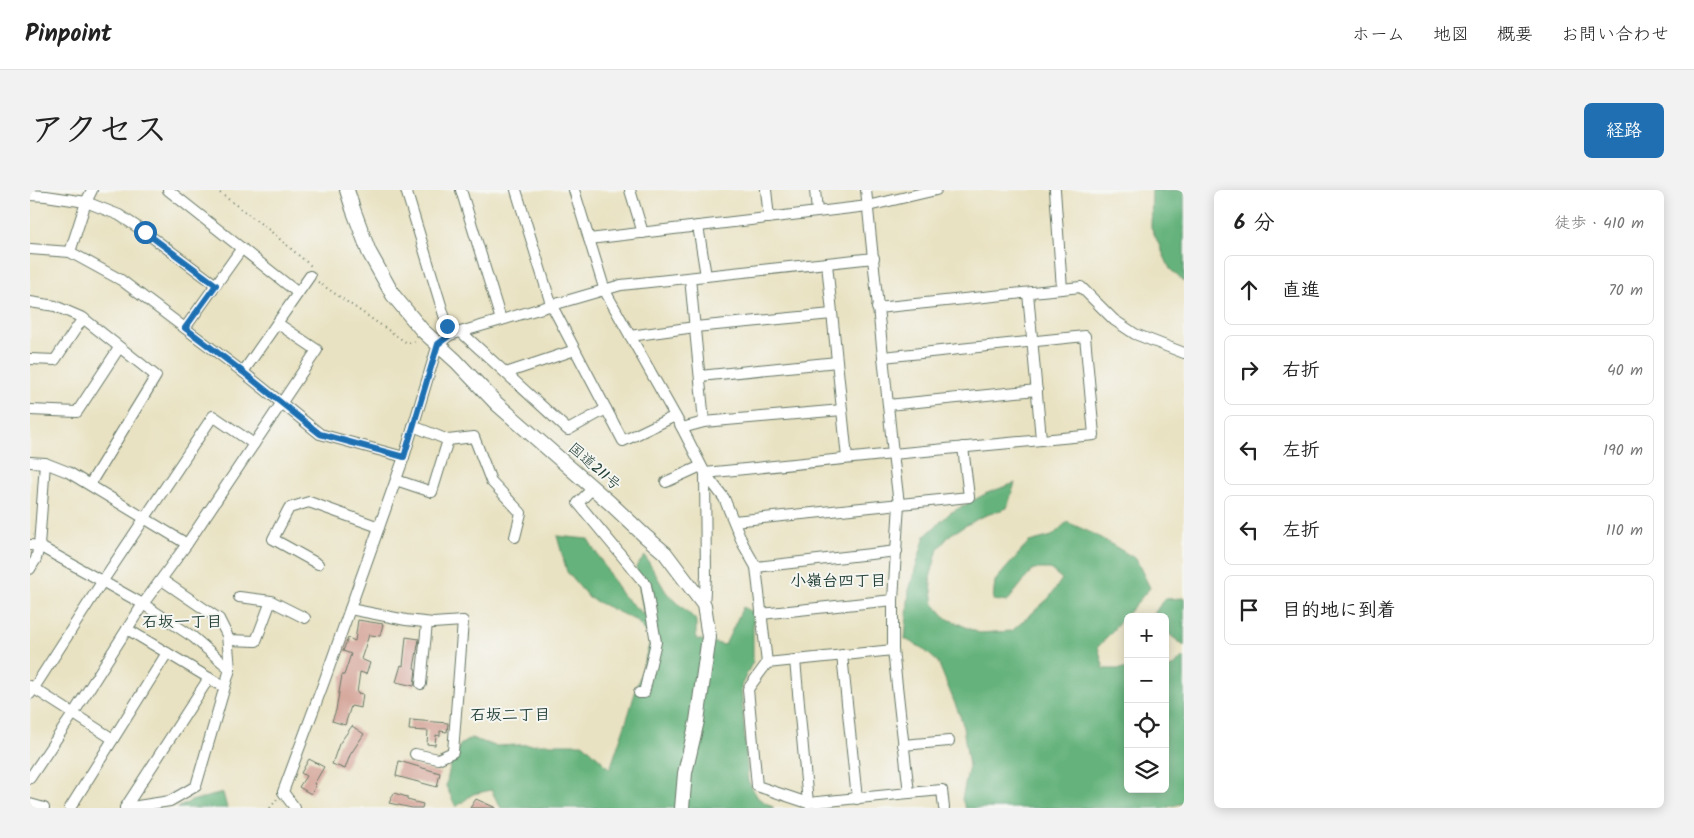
<!DOCTYPE html>
<html lang="ja">
<head>
<meta charset="utf-8">
<style>
  body { margin:0; font-family:Kalam,"Klee One",sans-serif; background:#f2f2f2; color:#222 }
  .controls { position:absolute; right:15px; bottom:15px; display:grid; overflow:hidden; border-radius:8px; box-shadow:0 2px 12px #0003 }
  .controls button { width:45px; height:45px; display:grid; place-items:center; padding:0; border:0; border-bottom:1px solid #e0e0e0; background:#fff; color:#222; font:25px sans-serif }
  .stop { position:absolute; width:15px; height:15px; margin:-11px; border:4px solid #1f6fb2; border-radius:50%; background:#fff }
  .stop.end { background:#1f6fb2; border-color:#fff; box-shadow:0 1px 5px #0008 }
  .list { margin:0; padding:0; list-style:none }
  h2 { display:flex; justify-content:space-between; align-items:center; height:65px; margin:0; padding:0 20px; font-size:21px }
  h2 small { font-size:16px; font-weight:400; color:#767676 }
  .list li { display:grid; grid-template-columns:32px 1fr auto; gap:15px; align-items:center; box-sizing:border-box; height:70px; margin:0 10px 10px; padding:0 10px; border:1px solid #e0e0e0; border-radius:8px }
  .list b { display:block; font-size:19px; white-space:nowrap }
  .list em { font-size:16px; font-style:normal; color:#767676 }
  .icon { flex:none; width:28px; height:28px; fill:none; stroke:currentColor; stroke-width:2; stroke-linecap:round; stroke-linejoin:round }
  .map { position:relative; flex:none; width:1154px; height:618px; overflow:hidden; border-radius:8px }
  header { display:flex; align-items:center; gap:30px; box-sizing:border-box; height:70px; padding:0 25px; background:#fff; border-bottom:1px solid #e0e0e0 }
  header strong { font-size:24px }
  nav { display:flex; gap:28px; margin-inline-start:auto; font-size:18px }
  .intro { display:flex; align-items:center; justify-content:space-between; box-sizing:border-box; height:120px; padding:0 30px }
  h1 { margin:0; font-size:35px }
  .button { padding:12px 22px; border-radius:8px; background:#1f6fb2; color:#fff; font-size:18px; font-weight:700 }
  main { display:flex; gap:30px; padding:0 30px }
  aside { flex:1; background:#fff; border-radius:8px; box-shadow:0 2px 12px #0003 }
  .map>svg:first-child { display:block }
  .forest { fill:#65b27b; stroke:#427858 }
  .building { fill:#d19b8f }
  .lines { fill:none; stroke-linecap:round; stroke-linejoin:round }
  .minor-casing { stroke:#676; stroke-width:12 }
  .highway-casing { stroke:#676; stroke-width:16 }
  .path { stroke:#676; stroke-width:2; stroke-dasharray:1 4; stroke-linecap:butt }
  .minor { stroke:#fff; stroke-width:10 }
  .highway { stroke:#fff; stroke-width:14 }
  .route { stroke:#1f6fb2; stroke-width:6 }
  .labels { text-anchor:middle; dominant-baseline:central; stroke-width:4; stroke-linejoin:round; paint-order:stroke }
  .street-label { font-size:15px; fill:#1f3d34; stroke:#f6f6f2 }
  .neighbourhood-label { font-size:16px; font-weight:bold; fill:#1f3d34; stroke:#f6f6f2 }
</style>
</head>
<body>
<header>
<strong>Pinpoint</strong>
<nav><a>ホーム</a><a>地図</a><a>概要</a><a>お問い合わせ</a></nav>
</header>
<div class="intro"><h1>アクセス</h1><a class="button">経路</a></div>
<main>
<div class="map">
<svg width="1154" height="618" viewBox="0 0 1154 618">
  <rect width="100%" height="100%" fill="#f6f6f2"/>
  <filter id="ink" filterUnits="userSpaceOnUse"><feTurbulence type="fractalNoise" baseFrequency=".02" numOctaves="2"/><feDisplacementMap in="SourceGraphic" scale="10" xChannelSelector="R" yChannelSelector="G"/><feConvolveMatrix kernelMatrix="1 2 1 2 8 2 1 2 1" color-interpolation-filters="sRGB"/></filter>
  <filter id="wash" filterUnits="userSpaceOnUse"><feTurbulence type="fractalNoise" baseFrequency=".0096" numOctaves="4" result="noise"/><feDisplacementMap in="SourceGraphic" scale="20" xChannelSelector="R" yChannelSelector="G"/><feGaussianBlur stdDeviation="1.12" result="paint"/><feColorMatrix in="noise" values="0 0 0 0 0 0 0 0 0 0 0 0 0 0 0 0 0 1.4 0 .05"/><feComposite in="paint" operator="in"/></filter>
  <g filter="url(#wash)">
    <rect width="100%" height="100%" fill="#e9e2c2"/>
    <g class="forest">
      <path d="M1122 0H1154V92L1140 79 1121 37Z"/>
      <path d="M985 293 977 318 951 327 921 344 908 359 900 388 904 414 916 428 949 443 982 441 1019 408 1032 389 1020 379H1003L977 412 963 410 965 391 999 352 1022 346 1037 332 1064 344 1106 369 1120 398 1068 457 1074 479H1098V599H1135V479L1140 478 1154 467V613L1134 618H935L932 609 939 576 932 531 908 472 892 458 875 449 879 400 895 346 920 323 957 303Z"/>
      <path d="M527 346 558 349 592 405 614 425 606 377 615 366 636 402 666 430V449L695 455 713 417 723 422V471L711 496 718 591 728 608 744 618H471L461 600 443 604 426 617 416 596 421 572 430 555 441 548 465 556 511 554H554L580 579 599 523 621 449 607 431 559 408 537 382Z"/>
      <path d="M1154 408V456L1135 441V427H1122L1134 409Z"/>
      <path d="M193 603 197 618H147L161 611Z"/>
    </g>
    <g id="blocks">
      <g class="building">
        <path d="M328 430 353 434 350 446 339 445 331 469 340 473 336 484 330 482 327 503 333 504 331 518 321 516 315 535 302 531 306 520 312 485H314L321 464 313 461 318 448 325 451Z"/>
        <path d="M376 447 389 449 384 478 386 479 384 496 366 492 371 475 373 476Z"/>
        <path d="M380 530 418 533 417 542 410 541V546L406 545 405 555 397 554 398 541 379 540Z"/>
        <path d="M322 536 334 544 320 565 315 579 302 574 309 554Z"/>
        <path d="M279 569 294 577 284 594 286 596 281 604 269 597 276 586 271 583Z"/>
        <path d="M369 571 410 583 407 597 366 586Z"/>
        <path d="M364 603 377 607V610L393 614 392 618H382L359 613Z"/>
        <path d="M446 609 466 618H440Z"/>
      </g>
    </g>
  </g>
  <g filter="url(#ink)">
    <use href="#blocks" fill-opacity="0" stroke="#676" stroke-width="1"/>
    <g class="lines">
      <defs>
        <g id="minor">
          <path d="M138 0 268 103"/>
          <path d="M376 0 420 145"/>
          <path d="M431 0 471 130"/>
          <path d="M486 0 521 114 593 251 645 226"/>
          <path d="M544 0 575 101 652 238 675 283 676 386 674 415"/>
          <path d="M600 0 613 43"/>
          <path d="M736 0 739 28"/>
          <path d="M785 0 787 22"/>
          <path d="M1025 0 1032 99"/>
          <path d="M0 5 16 6 56 12 89 25 115 42 186 95"/>
          <path d="M668 36 676 86"/>
          <path d="M559 49 838 16 906 0"/>
          <path d="M0 59 40 62 91 90 213 182 290 244 374 267"/>
          <path d="M40 62 56 12 62 0"/>
          <path d="M797 74 817 268"/>
          <path d="M660 88 674 232"/>
          <path d="M998 103 1011 249"/>
          <path d="M0 112 25 116 53 128 126 186 60 294"/>
          <path d="M847 118 1051 97 1084 130 1105 144 1154 163"/>
          <path d="M155 138 212 58"/>
          <path d="M431 142 538 240 576 219"/>
          <path d="M600 146 665 137 802 124"/>
          <path d="M0 169 25 170 53 128"/>
          <path d="M213 182 280 86"/>
          <path d="M476 183 545 160"/>
          <path d="M670 186 807 172"/>
          <path d="M858 215 1007 200"/>
          <path d="M0 220 47 222 89 158"/>
          <path d="M652 238 674 232 812 220"/>
          <path d="M418 250 444 247 461 291 491 323 485 347"/>
          <path d="M0 272 15 273 38 282 157 354"/>
          <path d="M675 283 694 308 713 354 726 377 737 473 718 499 727 596 778 613 879 603 863 460V410L869 314 863 264 1064 245 1055 146 853 167"/>
          <path d="M675 283 863 264 836 0"/>
          <path d="M366 290 402 302 418 250 383 236"/>
          <path d="M636 292 671 276"/>
          <path d="M563 298 548 313 616 395 626 452 614 503H609"/>
          <path d="M704 331 939 307 933 257"/>
          <path d="M0 355 9 356 113 414 163 447 200 479"/>
          <path d="M288 374 243 349 259 318 279 312 349 337"/>
          <path d="M726 377 867 361"/>
          <path d="M0 379 6 369 9 356 15 273"/>
          <path d="M209 407 241 411"/>
          <path d="M320 419 376 430 403 433 433 431 423 562 408 569 385 564"/>
          <path d="M731 424 863 410"/>
          <path d="M97 439 194 497"/>
          <path d="M198 450 226 451 241 411 275 428"/>
          <path d="M812 465 827 609"/>
          <path d="M765 470 778 613"/>
          <path d="M737 473 863 460"/>
          <path d="M391 494 397 433"/>
          <path d="M0 496 83 549"/>
          <path d="M0 504 72 392 183 226 224 254"/>
          <path d="M873 555 919 551"/>
          <path d="M0 588 43 524 113 414 157 354 287 160 247 133"/>
          <path d="M879 603 912 600 914 618"/>
          <path d="M0 614 14 618"/>
          <path d="M40 618 137 463"/>
          <path d="M95 618 140 611 166 596 200 479 197 445 189 429 132 390"/>
          <path d="M95 618 179 488"/>
          <path d="M265 618 253 602 295 489 374 267 408 154 420 145 591 95 844 68"/>
        </g>
        <path id="highway" d="M317 0 323 19 339 62 363 105 392 140 426 171 467 214 580 313 615 346 635 363 674 415 679 447 667 531 655 583 652 618"/>
      </defs>
      <use href="#minor" class="minor-casing"/>
      <use href="#highway" class="highway-casing"/>
      <g class="path">
        <path d="M186 0 238 39 281 76"/>
        <path d="M288 92 377 153 387 151"/>
        <path d="M240 618 248 608"/>
      </g>
      <use href="#minor" class="minor"/>
      <use href="#highway" class="highway"/>
    </g>
  </g>
  <g class="lines" filter="url(#ink)">
    <path class="route" d="M115 42 186 95 155 138 213 182 290 244 374 267 408 154 420 145 417 136"/>
  </g>
  <g class="labels">
    <g class="street-label">
      <text transform="translate(564 277) rotate(41)">国道211号</text>
    </g>
    <g class="neighbourhood-label">
      <text x="808" y="391">小嶺台四丁目</text>
      <text x="152" y="432">石坂一丁目</text>
      <text x="480" y="525">石坂二丁目</text>
    </g>
  </g>
</svg>
<div class="controls">
<button>+</button>
<button>−</button>
<button><svg class="icon" aria-label="locate" viewBox="0 0 24 24"><circle cx="12" cy="12" r="6"/><path d="M12 2v4M12 18v4M2 12h4M18 12h4"/></svg></button>
<button><svg class="icon" aria-label="layers" viewBox="0 0 24 24"><path d="M12 4l9 5-9 5-9-5zM3 14l9 5 9-5"/></svg></button>
</div>
<div class="stop" style="left:115px;top:42px"></div>
<div class="stop end" style="left:417px;top:136px"></div>
</div>
<aside>
<h2>6 分<small>徒歩 · 410 m</small></h2>
<ul class="list">
<li><svg class="icon" aria-label="ahead" viewBox="0 0 24 24"><path d="M12 20V5M6 11l6-6 6 6"/></svg><div><b>直進</b></div><em>70 m</em></li>
<li><svg class="icon" aria-label="right" viewBox="0 0 24 24"><path d="M7 20v-9h11M14 6l5 5-5 5"/></svg><div><b>右折</b></div><em>40 m</em></li>
<li><svg class="icon" aria-label="left" viewBox="0 0 24 24"><path d="M17 20v-9H6M10 6l-5 5 5 5"/></svg><div><b>左折</b></div><em>190 m</em></li>
<li><svg class="icon" aria-label="left" viewBox="0 0 24 24"><path d="M17 20v-9H6M10 6l-5 5 5 5"/></svg><div><b>左折</b></div><em>110 m</em></li>
<li><svg class="icon" aria-label="arrive" viewBox="0 0 24 24"><path d="M6 21V4h12l-3 4 3 4H6"/></svg><div><b>目的地に到着</b></div></li>
</ul>
</aside>
</main>
</body>
</html>
